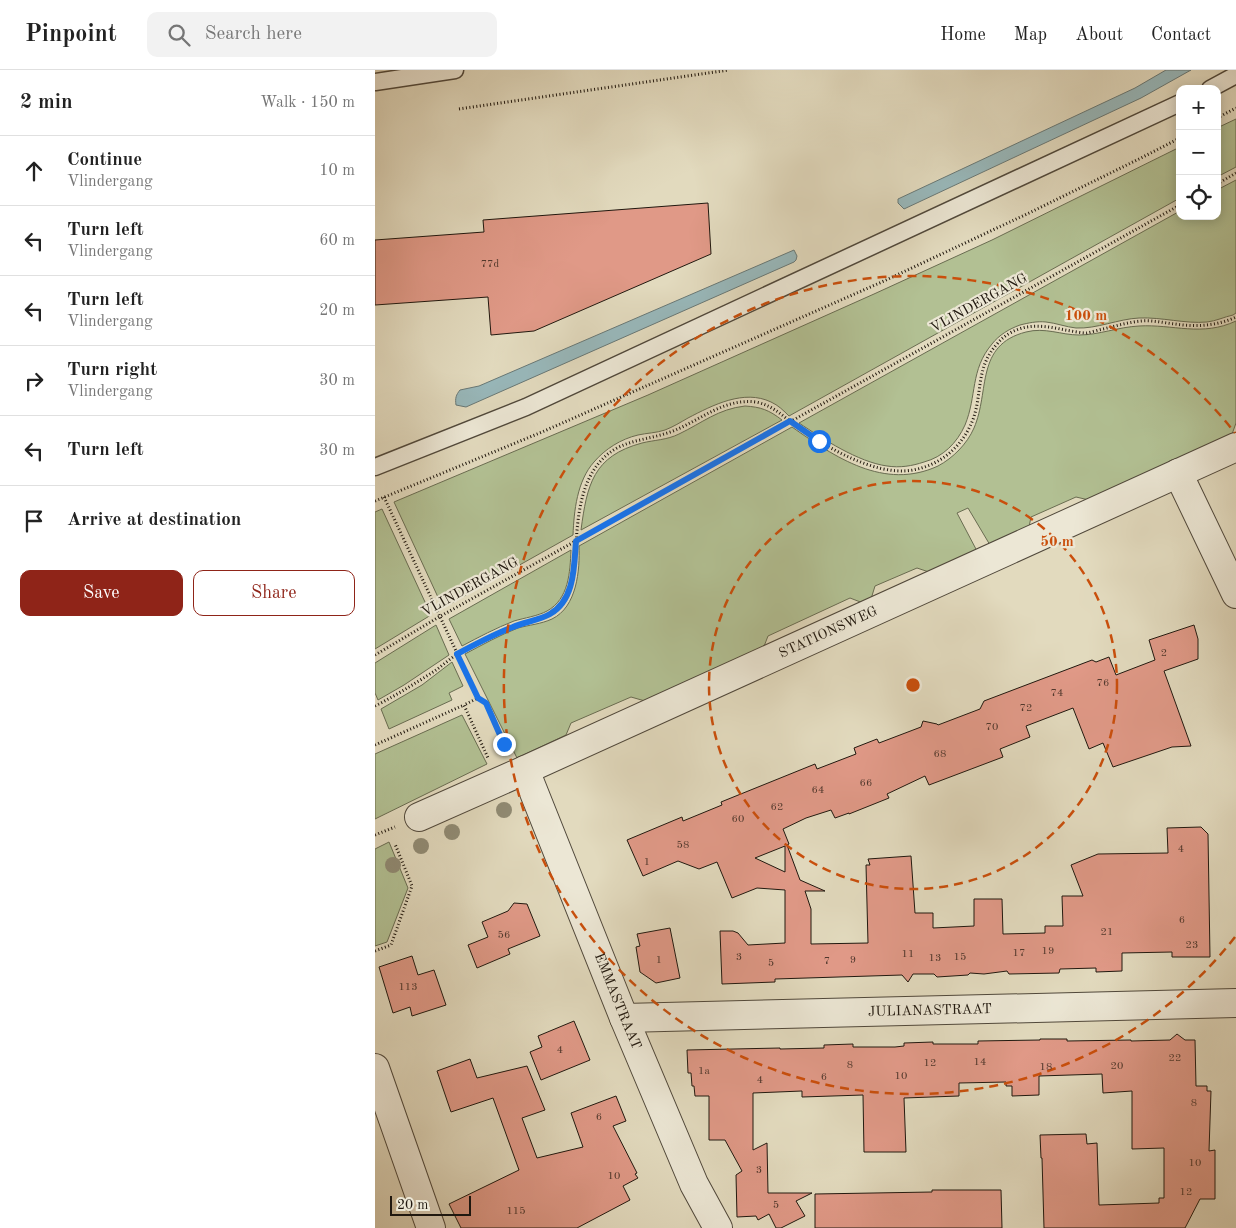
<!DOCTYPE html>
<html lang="en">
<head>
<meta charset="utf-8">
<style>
  body { margin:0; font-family:"Old Standard TT",serif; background:#f2f2f2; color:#222 }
  .controls { position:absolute; right:15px; top:15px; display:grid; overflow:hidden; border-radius:10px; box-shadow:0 2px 12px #0003 }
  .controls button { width:45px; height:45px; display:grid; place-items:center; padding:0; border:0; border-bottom:1px solid #e0e0e0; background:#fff; color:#222; font:25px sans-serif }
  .scale { position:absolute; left:15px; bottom:12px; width:81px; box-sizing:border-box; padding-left:5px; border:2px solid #20180f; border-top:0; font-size:14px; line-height:18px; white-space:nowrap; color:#20180f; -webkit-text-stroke:4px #ece7d5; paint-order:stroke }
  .stop { position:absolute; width:15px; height:15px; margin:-11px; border:4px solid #1a73e8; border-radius:50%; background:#fff }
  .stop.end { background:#1a73e8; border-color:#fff; box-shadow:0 1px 5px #0008 }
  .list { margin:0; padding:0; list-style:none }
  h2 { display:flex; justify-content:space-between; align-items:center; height:65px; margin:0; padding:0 20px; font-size:21px }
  h2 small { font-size:16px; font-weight:400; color:#767676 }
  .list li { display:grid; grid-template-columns:32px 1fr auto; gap:15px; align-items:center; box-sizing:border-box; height:70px; padding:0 20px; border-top:1px solid #e0e0e0 }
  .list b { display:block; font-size:19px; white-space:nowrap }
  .list p { margin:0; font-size:16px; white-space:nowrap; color:#767676 }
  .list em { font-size:16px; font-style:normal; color:#767676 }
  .actions { display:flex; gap:10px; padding:15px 20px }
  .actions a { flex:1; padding:11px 0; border:1px solid #8f2418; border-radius:10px; text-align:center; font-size:18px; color:#8f2418 }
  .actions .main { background:#8f2418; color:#fff }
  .icon { flex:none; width:28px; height:28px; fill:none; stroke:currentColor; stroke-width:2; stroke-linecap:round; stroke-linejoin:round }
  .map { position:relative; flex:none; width:861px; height:1158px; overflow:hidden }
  header { display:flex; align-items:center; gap:30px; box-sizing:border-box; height:70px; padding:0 25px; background:#fff; border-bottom:1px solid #e0e0e0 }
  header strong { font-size:24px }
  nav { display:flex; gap:28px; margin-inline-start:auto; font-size:18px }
  .search { width:350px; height:45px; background:#f2f2f2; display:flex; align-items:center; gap:12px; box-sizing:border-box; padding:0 18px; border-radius:10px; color:#767676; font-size:19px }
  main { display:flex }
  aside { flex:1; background:#fff }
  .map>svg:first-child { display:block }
  .green { fill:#b2c093; stroke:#696c51 }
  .water { fill:#98b8bb; stroke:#687876 }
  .building { fill:#e09987; stroke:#20180f; fill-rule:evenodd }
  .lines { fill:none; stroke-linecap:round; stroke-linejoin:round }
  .service-casing { stroke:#50483b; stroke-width:19 }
  .minor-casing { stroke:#50483b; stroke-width:30 }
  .path { stroke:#20180f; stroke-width:3; stroke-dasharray:1 2.5; stroke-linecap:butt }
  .service { stroke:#ece7d5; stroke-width:16 }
  .minor { stroke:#ece7d5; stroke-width:28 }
  .tree { fill:#908b74 }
  .route { stroke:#1a73e8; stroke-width:6 }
  .ring { fill:none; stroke:#ca4f0c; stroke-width:2.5; stroke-dasharray:9 6 }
  .labels { text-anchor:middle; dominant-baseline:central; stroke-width:4.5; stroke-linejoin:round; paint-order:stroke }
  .number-label { font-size:11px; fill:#50382d }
  .street-label { font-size:14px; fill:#20180f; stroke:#ece7d5 }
  .centre { fill:#ca4f0c; stroke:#ece7d5; stroke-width:2.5 }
  .ring-label { font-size:15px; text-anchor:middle; font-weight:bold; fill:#ca4f0c; stroke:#ece7d5; stroke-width:4.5; stroke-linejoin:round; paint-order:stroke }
</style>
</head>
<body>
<header>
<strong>Pinpoint</strong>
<div class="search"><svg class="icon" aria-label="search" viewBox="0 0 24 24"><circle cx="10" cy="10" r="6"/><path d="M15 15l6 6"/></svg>Search here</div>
<nav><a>Home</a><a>Map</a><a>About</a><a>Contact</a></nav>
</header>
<main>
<aside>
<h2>2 min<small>Walk · 150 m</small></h2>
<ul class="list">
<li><svg class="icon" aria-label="ahead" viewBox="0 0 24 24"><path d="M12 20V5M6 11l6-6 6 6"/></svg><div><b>Continue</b><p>Vlindergang</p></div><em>10 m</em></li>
<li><svg class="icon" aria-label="left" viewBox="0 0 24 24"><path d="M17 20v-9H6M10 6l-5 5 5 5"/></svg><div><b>Turn left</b><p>Vlindergang</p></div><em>60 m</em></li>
<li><svg class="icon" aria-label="left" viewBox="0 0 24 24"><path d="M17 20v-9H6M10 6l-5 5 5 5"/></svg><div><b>Turn left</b><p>Vlindergang</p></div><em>20 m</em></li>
<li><svg class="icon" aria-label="right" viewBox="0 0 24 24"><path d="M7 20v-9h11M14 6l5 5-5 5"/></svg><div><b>Turn right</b><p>Vlindergang</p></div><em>30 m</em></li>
<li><svg class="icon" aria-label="left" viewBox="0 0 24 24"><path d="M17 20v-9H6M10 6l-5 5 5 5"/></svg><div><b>Turn left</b></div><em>30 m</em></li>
<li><svg class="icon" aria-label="arrive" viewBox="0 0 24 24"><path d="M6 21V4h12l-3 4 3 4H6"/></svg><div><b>Arrive at destination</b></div></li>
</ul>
<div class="actions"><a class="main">Save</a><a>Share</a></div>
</aside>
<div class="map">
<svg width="861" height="1158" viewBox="0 0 861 1158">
  <rect width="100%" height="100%" fill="#e2dabe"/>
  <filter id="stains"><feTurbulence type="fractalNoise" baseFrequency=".004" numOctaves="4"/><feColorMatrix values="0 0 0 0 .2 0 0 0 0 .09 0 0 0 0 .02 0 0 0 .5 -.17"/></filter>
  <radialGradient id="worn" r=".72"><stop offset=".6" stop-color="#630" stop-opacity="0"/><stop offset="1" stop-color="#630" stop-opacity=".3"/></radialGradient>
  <g class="green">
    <path d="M861 49V97L842 107V58Z"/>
    <path d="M805 77V128L414 346C409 341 403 335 396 332 369 319 338 335 313 348 306 352 298 357 290 360 281 363 272 363 263 365 246 369 230 379 219 392 202 411 199 441 198 465L68 538 19 432 273 325 499 224 617 170Z"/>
    <path d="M861 110V243L858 245C849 247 841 251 832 252 810 254 787 247 764 248 743 249 722 259 701 258 691 257 681 253 671 252 662 251 653 253 645 255 634 259 624 265 617 274 595 300 602 326 590 355 582 373 568 387 549 392 537 396 525 398 512 396 483 392 448 369 424 353L805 141V146H842V120Z"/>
    <path d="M861 251V353L856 367 714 430 701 427 656 447 654 457 615 475 593 438 582 443 602 481 554 502 542 498 500 516 496 529 488 533 475 528 393 566 388 579 270 631 256 627 196 653 191 665 142 688 90 584C107 575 125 565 143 558 154 555 166 554 177 549 202 537 205 500 204 476L417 357C460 387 509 421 563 396 578 388 592 374 599 358 615 321 600 275 651 262 670 257 686 265 704 265 724 265 743 257 764 256 798 254 827 267 861 251Z"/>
    <path d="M370 336C386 337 394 340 407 350L206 460C212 415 218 386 267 373 279 370 292 370 304 364 327 353 343 339 370 336Z"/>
    <path d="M7 439 56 545 0 579V442Z"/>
    <path d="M196 480C195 502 194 529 172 541 163 546 149 548 139 551 121 558 104 567 87 576L74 549Z"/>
    <path d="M61 555 74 585 29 615 3 630 0 623V593Z"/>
    <path d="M77 592 88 616 74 623 77 630 14 659 6 639 47 615Z"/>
    <path d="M87 645 112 694 0 749V684Z"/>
    <path d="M14 772 33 818 12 872 0 876V779Z"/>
  </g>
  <g class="water">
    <path d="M791 0H816L766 28 529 139 523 133V129L760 18Z"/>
    <path d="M419 180 422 186 421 190 419 192 91 337 81 335C80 328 81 325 85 320L104 316Z"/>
  </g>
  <g class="building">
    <path d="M333 133 336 184 159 261 116 265 113 227 0 235V170L109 162 108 150Z"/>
    <path d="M819 555 823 569V589L789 601 816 676 797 677 738 697 728 673 714 679 698 638 651 656 655 667 625 679 628 687 554 715 550 706 512 724 514 728 474 744V743L460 748 456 740 431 748 408 759 414 774 412 775 425 810 450 821H430L436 839V874L493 873 491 795H495L493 789 536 786 540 843H558V858L599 856V829H627L628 864 670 863V856H688L687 826H708L696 795 723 784 793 783 792 758 826 757 833 764 835 887H797V882L747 883V901L721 902V898L685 899 684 903 634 904 632 901 609 904 595 903 593 905 562 907 559 904H538L533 912 527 905 400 909V912L347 914 345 861H358L363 863 373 875 410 873V820L382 818 357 828 342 792 324 799 303 791 268 806 252 770 307 747 308 751 347 735 346 732 440 694 442 699 481 684 479 678 502 669 504 673 546 657 548 651 562 654 563 655 605 639 609 631 717 590 721 592 734 587 741 605 780 590 774 570ZM410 776V802L380 788Z"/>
    <path d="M139 833 152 834 165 866 133 879 135 884 102 898 93 875 113 867 107 852 133 841Z"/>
    <path d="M295 858 305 908 281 913 265 902 261 877 265 876 262 864Z"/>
    <path d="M37 886 43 905 59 900 71 935 37 946 35 937 18 943 4 897Z"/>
    <path d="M199 951 215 990 166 1010 155 982 167 977 163 966Z"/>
    <path d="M802 964 810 970H820L821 1016H832V1021H836L834 1081 840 1080V1129H825L810 1158H669L667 1088H666L665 1065 711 1064 712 1074 722 1073 724 1135 784 1133V1128H789V1078L757 1079V1021L728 1023 727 1004 664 1006V1025L637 1026V1016H631V1012L584 1013V1026L529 1028 531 1082H489L488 1025 427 1027V1021L378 1023V1080L392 1073 393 1123H437L421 1131 430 1146 406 1158H401L394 1144 383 1150 381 1146 362 1147 361 1105 367 1101 350 1070H334V1026H320L319 1016H317L316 1003H313L312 980 405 978V979L449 978V975L478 974V977H520L529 976V973L558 972V974H603V971L665 970V969H692V971L756 970V971L795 970Z"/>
    <path d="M95 989 102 1008 152 996 170 1040 147 1048 162 1088 208 1077 196 1043 241 1026 251 1051 238 1056 262 1103 260 1104 263 1108 248 1116 255 1130 202 1158H86L74 1134 144 1100 118 1028 76 1042 62 1001Z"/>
    <path d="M557 1120H626L627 1158H440V1124L557 1122Z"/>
  </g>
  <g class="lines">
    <defs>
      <g id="service">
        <path d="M0 12 80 0"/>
        <path d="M835 19 861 5"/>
        <path d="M0 397 151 337 805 33"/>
      </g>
      <g id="minor">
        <path d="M803 403 861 524"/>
        <path id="s1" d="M150 700 249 948 319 1114 343 1158"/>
        <path id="s2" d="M44 747 150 700 861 377"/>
        <path id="s3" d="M249 948 861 933"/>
        <path d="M0 998 56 1158"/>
      </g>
    </defs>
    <use href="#service" class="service-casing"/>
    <use href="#minor" class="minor-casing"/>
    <g class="path">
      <path d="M84 39 354 0"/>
      <path d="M842 48 861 38"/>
      <path d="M842 114 861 103"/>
      <path d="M9 427 103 628 89 635 113 688"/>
      <path d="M0 431 167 362 509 211 654 143 764 89 805 68"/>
      <path d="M0 585 64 547 805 135"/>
      <path d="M103 628 111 633 131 678"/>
      <path d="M0 636C20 626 39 614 58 602 66 597 73 590 81 585 98 574 117 565 136 557 151 551 171 550 183 538 199 522 199 497 201 475 203 439 208 395 244 377 261 369 280 368 298 361 326 350 349 328 381 332 396 335 404 343 415 351 445 374 499 407 538 400 565 395 586 378 597 352 608 325 600 298 622 274 626 269 630 266 635 263 652 253 672 256 690 260 697 261 705 263 712 263 717 262 723 260 728 259 741 256 754 252 767 251 778 250 789 253 800 254 821 257 842 256 861 247"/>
      <path d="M0 675 89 635"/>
      <path d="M0 765 20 757"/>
      <path d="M0 881 16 875 37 816 20 774"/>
    </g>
    <use href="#service" class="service"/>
    <use href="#minor" class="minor"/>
  </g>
  <g class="tree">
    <circle cx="129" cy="740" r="8"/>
    <circle cx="77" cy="762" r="8"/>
    <circle cx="46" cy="776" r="8"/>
    <circle cx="18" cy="795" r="8"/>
  </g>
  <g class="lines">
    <path class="route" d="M129 674 111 633 103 628 82 584C101 574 119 564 138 557 149 552 165 550 175 544 200 530 199 496 201 471L415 351 444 371"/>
  </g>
  <g class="ring">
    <circle cx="538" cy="615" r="204"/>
    <path d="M860 867A409 409 0 1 1 860 363"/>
  </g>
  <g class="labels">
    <g class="number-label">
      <text x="115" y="194">77d</text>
      <text x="789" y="583">2</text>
      <text x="728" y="613">76</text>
      <text x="682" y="623">74</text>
      <text x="651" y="638">72</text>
      <text x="617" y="657">70</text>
      <text x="565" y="684">68</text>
      <text x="491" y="713">66</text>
      <text x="443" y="720">64</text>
      <text x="402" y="737">62</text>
      <text x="363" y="749">60</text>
      <text x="308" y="775">58</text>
      <text x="806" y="779">4</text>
      <text x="272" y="792">1</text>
      <text x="807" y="850">6</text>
      <text x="732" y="862">21</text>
      <text x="129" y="865">56</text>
      <text x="817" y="875">23</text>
      <text x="673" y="881">19</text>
      <text x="644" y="883">17</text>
      <text x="533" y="884">11</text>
      <text x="364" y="887">3</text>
      <text x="585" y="887">15</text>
      <text x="560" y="888">13</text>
      <text x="284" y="890">1</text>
      <text x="478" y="890">9</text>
      <text x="452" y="891">7</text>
      <text x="396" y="893">5</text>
      <text x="33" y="917">113</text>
      <text x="185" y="980">4</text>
      <text x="800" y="988">22</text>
      <text x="605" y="992">14</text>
      <text x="555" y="993">12</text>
      <text x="475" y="995">8</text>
      <text x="742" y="996">20</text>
      <text x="671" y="997">18</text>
      <text x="329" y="1001">1a</text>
      <text x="526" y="1006">10</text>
      <text x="449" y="1007">6</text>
      <text x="385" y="1010">4</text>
      <text x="819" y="1033">8</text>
      <text x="224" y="1047">6</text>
      <text x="820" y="1093">10</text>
      <text x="384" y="1100">3</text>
      <text x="239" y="1106">10</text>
      <text x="811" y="1122">12</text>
      <text x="401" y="1135">5</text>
      <text x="141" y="1141">115</text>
    </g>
    <g class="street-label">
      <text transform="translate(604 233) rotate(-29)">VLINDERGANG</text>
      <text transform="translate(95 517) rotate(-29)">VLINDERGANG</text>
      <text stroke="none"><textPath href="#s2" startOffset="449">STATIONSWEG</textPath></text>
      <text stroke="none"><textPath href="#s1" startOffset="249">EMMASTRAAT</textPath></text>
      <text stroke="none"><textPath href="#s3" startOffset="306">JULIANASTRAAT</textPath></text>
    </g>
  </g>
  <circle cx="538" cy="615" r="8" class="centre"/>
  <g class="ring-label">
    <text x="711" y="250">100 m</text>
    <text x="682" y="476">50 m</text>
  </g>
  <rect width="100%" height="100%" filter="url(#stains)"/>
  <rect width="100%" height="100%" fill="url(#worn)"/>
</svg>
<div class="controls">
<button>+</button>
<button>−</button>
<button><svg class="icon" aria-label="locate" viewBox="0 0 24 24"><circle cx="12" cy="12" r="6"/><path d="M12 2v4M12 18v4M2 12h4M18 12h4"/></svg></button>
</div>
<div class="scale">20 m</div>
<div class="stop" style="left:444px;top:371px"></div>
<div class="stop end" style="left:129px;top:674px"></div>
</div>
</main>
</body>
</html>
